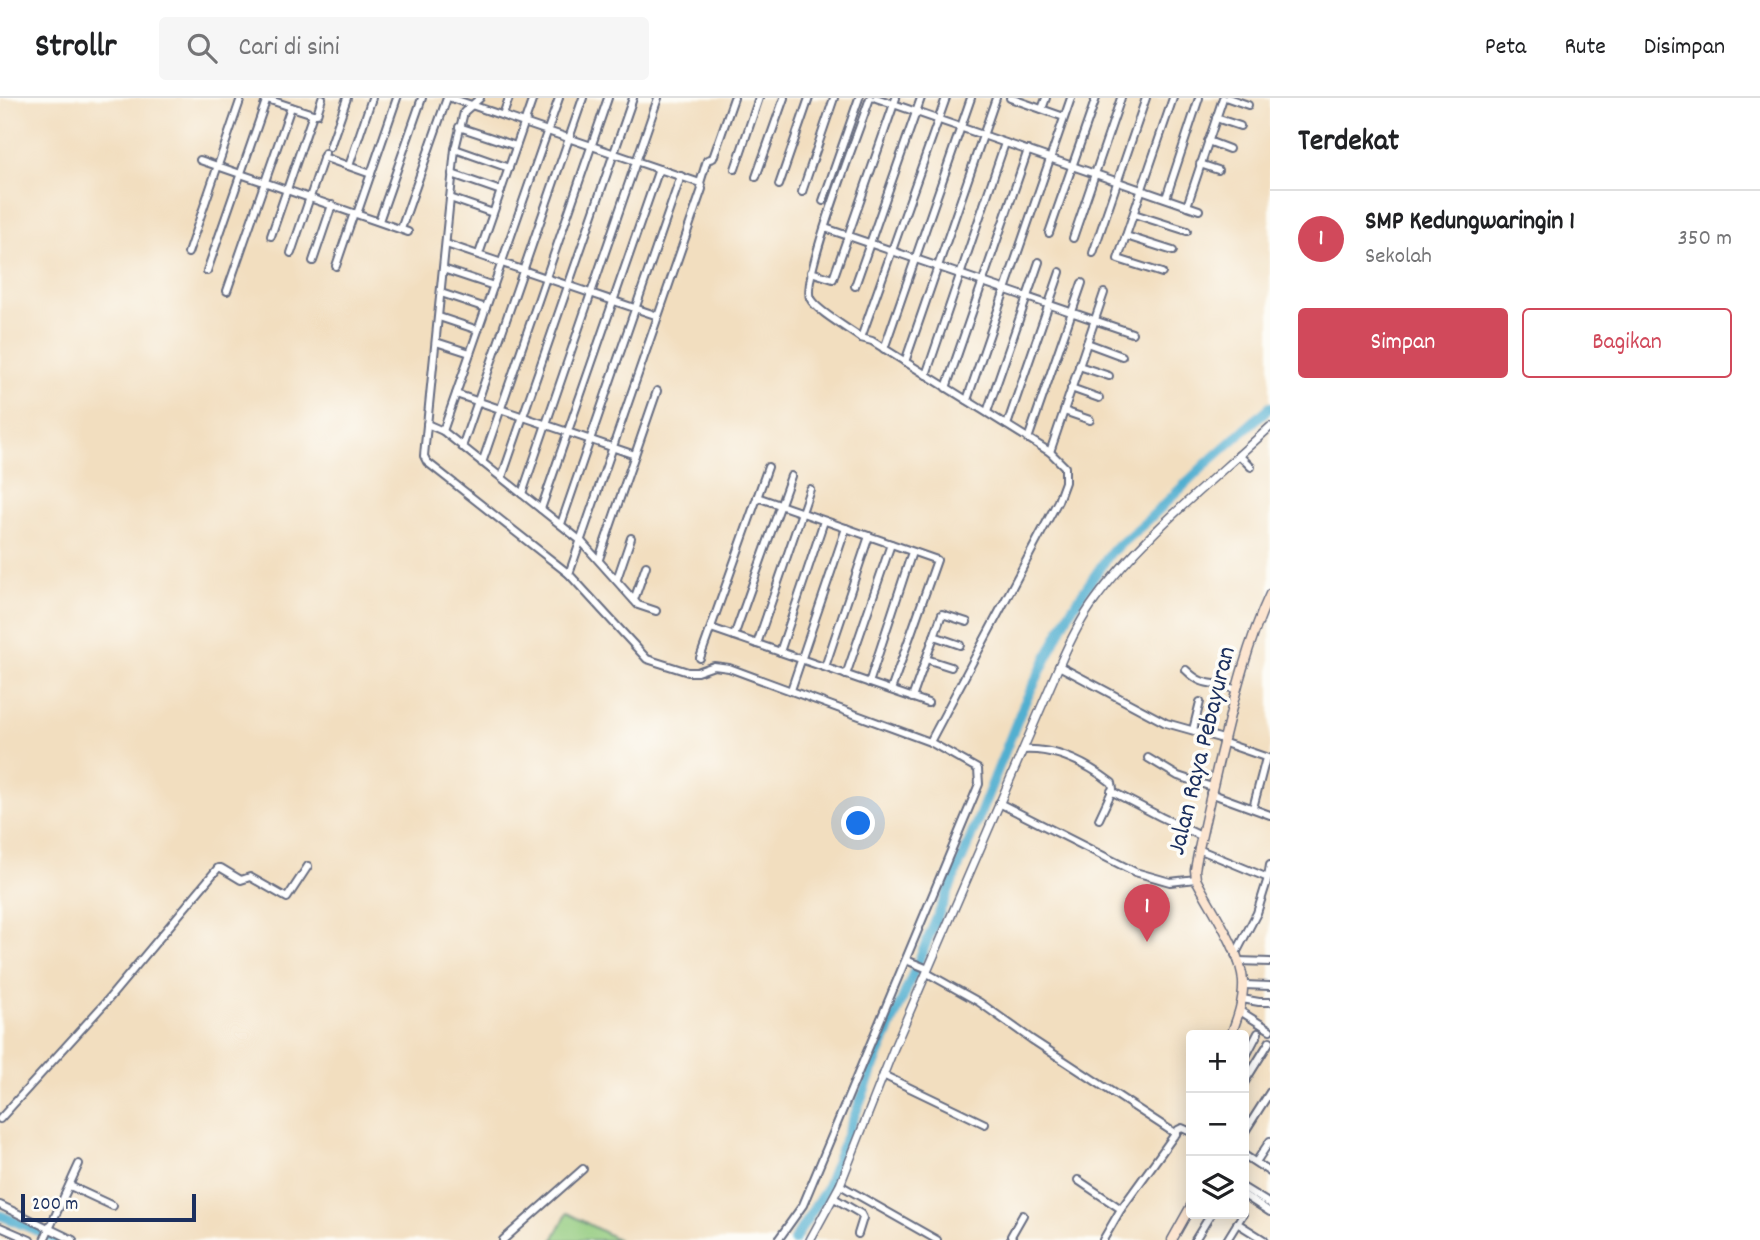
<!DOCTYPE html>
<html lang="id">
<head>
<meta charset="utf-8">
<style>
  body { margin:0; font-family:Dekko,sans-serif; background:#f6f6f6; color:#202124 }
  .controls { position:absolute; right:21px; bottom:21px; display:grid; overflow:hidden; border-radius:7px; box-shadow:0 4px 18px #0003 }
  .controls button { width:63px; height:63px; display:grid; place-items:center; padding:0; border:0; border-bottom:2px solid #e0e0e0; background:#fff; color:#202124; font:35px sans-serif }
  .scale { position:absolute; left:21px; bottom:18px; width:175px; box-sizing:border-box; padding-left:7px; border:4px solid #1b2f5e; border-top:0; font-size:19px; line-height:24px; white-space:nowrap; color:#1b2f5e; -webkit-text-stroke:5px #fdfcf7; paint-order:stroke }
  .you { position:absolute; left:859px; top:726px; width:24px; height:24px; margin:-18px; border:5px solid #fff; border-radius:50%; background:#1a73e8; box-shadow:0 0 0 10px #1a73e833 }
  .badge { display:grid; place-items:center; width:46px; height:46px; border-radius:50%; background:#d1495b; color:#fff; font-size:23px; font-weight:700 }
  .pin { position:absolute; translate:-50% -58px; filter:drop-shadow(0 2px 4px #0008) }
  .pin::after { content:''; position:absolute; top:37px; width:24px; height:21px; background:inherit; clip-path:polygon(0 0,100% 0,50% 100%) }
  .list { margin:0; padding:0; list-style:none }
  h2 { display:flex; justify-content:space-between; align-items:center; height:91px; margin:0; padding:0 28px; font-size:30px }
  h2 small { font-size:23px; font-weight:400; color:#757577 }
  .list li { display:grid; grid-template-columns:46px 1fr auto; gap:21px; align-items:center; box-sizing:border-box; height:98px; padding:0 28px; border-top:2px solid #e0e0e0 }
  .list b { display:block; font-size:26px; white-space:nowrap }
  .list p { margin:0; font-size:23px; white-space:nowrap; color:#757577 }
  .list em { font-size:23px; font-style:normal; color:#757577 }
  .actions { display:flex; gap:14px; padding:21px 28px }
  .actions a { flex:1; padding:16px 0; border:2px solid #d1495b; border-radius:7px; text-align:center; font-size:24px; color:#d1495b }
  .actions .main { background:#d1495b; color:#fff }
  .icon { flex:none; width:38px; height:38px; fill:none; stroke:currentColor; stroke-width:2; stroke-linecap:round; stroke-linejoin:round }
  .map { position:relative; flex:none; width:1270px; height:1142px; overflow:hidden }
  header { display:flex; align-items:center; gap:42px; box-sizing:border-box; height:98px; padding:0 35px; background:#fff; border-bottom:2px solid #e0e0e0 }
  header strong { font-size:33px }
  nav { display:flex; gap:38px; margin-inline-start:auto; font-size:24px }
  .search { width:490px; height:63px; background:#f6f6f6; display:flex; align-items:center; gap:18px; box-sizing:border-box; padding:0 24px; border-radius:7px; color:#757577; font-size:26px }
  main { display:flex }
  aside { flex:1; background:#fff }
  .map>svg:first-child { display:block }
  .green { fill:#93cb7e; stroke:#577d6e; stroke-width:2 }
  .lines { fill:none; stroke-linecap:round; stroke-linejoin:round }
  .river { stroke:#51afd0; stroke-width:10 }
  .minor-casing { stroke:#666c80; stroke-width:10 }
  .tertiary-casing { stroke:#666c80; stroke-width:10 }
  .secondary-casing { stroke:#666c80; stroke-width:11 }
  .minor { stroke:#fff; stroke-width:6 }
  .tertiary { stroke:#fff; stroke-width:7 }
  .secondary { stroke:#fce5d0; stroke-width:8 }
  .labels { text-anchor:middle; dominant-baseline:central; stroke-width:7; stroke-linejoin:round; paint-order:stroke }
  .street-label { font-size:26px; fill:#1b2f5e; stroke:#fdfcf7 }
</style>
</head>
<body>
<header>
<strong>Strollr</strong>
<div class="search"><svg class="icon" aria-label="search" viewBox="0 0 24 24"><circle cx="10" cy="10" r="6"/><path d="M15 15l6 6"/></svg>Cari di sini</div>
<nav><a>Peta</a><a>Rute</a><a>Disimpan</a></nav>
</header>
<main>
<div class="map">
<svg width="1270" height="1142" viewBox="0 0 1270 1142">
  <rect width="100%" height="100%" fill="#fdfcf7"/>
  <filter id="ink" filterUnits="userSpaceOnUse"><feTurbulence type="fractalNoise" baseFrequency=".0143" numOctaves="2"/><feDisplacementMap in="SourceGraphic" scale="14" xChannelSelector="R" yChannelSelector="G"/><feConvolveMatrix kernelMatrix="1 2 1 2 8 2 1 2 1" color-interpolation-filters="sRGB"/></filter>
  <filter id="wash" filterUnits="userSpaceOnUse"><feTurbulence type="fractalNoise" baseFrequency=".00686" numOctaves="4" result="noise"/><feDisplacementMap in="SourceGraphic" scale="28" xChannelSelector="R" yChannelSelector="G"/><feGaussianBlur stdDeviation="1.57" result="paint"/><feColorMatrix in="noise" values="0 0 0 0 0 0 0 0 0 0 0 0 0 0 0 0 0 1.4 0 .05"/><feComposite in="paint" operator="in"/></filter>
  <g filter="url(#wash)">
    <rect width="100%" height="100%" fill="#f2debf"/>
    <path class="green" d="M567 1115 619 1142H553Z"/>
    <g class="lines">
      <g class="river">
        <path d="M0 1117 59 1142"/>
        <path d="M794 1142 825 1093 876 963 967 749 1023 608 1069 515 1111 454 1146 424 1208 364 1270 309"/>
      </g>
    </g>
  </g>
  <g filter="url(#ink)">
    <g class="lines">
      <defs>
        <g id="minor">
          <path d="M451 0 700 85"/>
          <path d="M480 0 464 14 455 51 425 347 424 358 427 364 569 476 647 561 688 574H697L714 568 729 570 930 644 978 671 979 686 803 1107 778 1142"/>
          <path d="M876 0 1199 112"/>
          <path d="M1010 0 1064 19"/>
          <path d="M1228 0 1248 7"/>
          <path d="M267 1 313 16H317L322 0"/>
          <path d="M1042 11 1046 0"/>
          <path d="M503 17 509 0"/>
          <path d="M1216 20 1240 28"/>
          <path d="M459 29 516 48"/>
          <path d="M1208 43 1229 51"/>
          <path d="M330 49 347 0"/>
          <path d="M455 51 509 70"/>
          <path d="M323 59 371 76"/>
          <path d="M200 62 408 134"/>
          <path d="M1200 66 1218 72"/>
          <path d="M349 68 372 0"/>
          <path d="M735 71 759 0"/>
          <path d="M452 76 501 93"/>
          <path d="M756 79 784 0"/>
          <path d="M779 87 809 0"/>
          <path d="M802 94 834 0"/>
          <path d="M450 100 493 115"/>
          <path d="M1166 100 1199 0"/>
          <path d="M823 103 859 0"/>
          <path d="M1187 108 1223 0"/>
          <path d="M357 116 397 0"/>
          <path d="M1134 116 1187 133"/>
          <path d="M379 123 422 0"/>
          <path d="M825 130 1132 235"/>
          <path d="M401 131 447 0"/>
          <path d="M1049 135 1096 0"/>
          <path d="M271 138 313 16"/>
          <path d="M1126 138 1173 153"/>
          <path d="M1073 140 1121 0"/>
          <path d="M446 146 658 218"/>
          <path d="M188 155 241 0"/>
          <path d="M291 155 325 55"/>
          <path d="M1093 155 1146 0"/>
          <path d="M479 156 533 0"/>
          <path d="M313 163 332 107"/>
          <path d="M336 168 354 115"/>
          <path d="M443 171 494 188"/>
          <path d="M207 173 267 0"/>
          <path d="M811 174 833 181 896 0"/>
          <path d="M1162 175 1118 161 1173 0"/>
          <path d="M855 188 921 0"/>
          <path d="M227 193 291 9"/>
          <path d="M441 195 486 210"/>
          <path d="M439 219 478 232"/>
          <path d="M861 240C849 231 815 212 810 200 801 180 860 30 870 0"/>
          <path d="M436 244 470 255"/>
          <path d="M1087 245 1122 258"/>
          <path d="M884 251 971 0"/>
          <path d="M905 264 996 0"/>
          <path d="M1079 268 1109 278"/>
          <path d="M926 277 1005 45"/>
          <path d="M946 290 1028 52"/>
          <path d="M1071 290 1099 300"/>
          <path d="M456 296 635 357"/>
          <path d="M967 302 1071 0"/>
          <path d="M1064 313 1090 322"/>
          <path d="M987 314 1039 164"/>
          <path d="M427 326 443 333 581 443 638 507 656 513"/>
          <path d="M1007 327 1060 174"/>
          <path d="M443 333 559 0"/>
          <path d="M1028 341 1082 185"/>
          <path d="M462 349 583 0"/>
          <path d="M1050 354 1104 195"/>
          <path d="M1239 357 1251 369"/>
          <path d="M482 365 608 0"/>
          <path d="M502 379 633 0"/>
          <path d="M522 396 658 0"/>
          <path d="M757 399 937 462 891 592"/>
          <path d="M541 411 659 71"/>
          <path d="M561 426 681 78"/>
          <path d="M599 461 657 293"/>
          <path d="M569 476 702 91 700 85 707 62 713 60 734 0"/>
          <path d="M617 481 631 440"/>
          <path d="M634 502 646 468"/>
          <path d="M711 530 928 605"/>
          <path d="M734 538 791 378"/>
          <path d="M934 538 960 547"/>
          <path d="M757 546 810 391"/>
          <path d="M780 554 824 423"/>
          <path d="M700 560 768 369"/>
          <path d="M926 561 951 569"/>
          <path d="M1059 568 1166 625 1223 641"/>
          <path d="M825 569 869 438"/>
          <path d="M1186 572C1206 592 1214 581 1236 592"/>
          <path d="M846 577 891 446"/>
          <path d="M869 585 912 454"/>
          <path d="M791 592 846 430"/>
          <path d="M912 600 942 516 967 524"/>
          <path d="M1193 632 1200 604"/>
          <path d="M930 644 1058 403 1065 384V369L1050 354 872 243 861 240 946 0"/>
          <path d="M1222 644 1268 660"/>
          <path d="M1023 652C1056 650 1086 665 1112 685L1113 691 1099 721"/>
          <path d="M1148 660 1178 678 1212 689"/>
          <path d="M1111 693 1161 719 1201 738"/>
          <path d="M1210 695 1270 717"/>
          <path d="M999 705 1135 774 1170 784 1196 781"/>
          <path d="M1253 710 1266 660"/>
          <path d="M1198 751 1268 780 1270 767"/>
          <path d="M1235 857 1257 815 1268 780"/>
          <path d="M906 862 928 871"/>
          <path d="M1238 863 1270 864"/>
          <path d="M927 875 979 904 1031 941 1176 1036"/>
          <path d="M1244 887 1270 888"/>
          <path d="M1242 901 1259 904H1270"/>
          <path d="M1240 913 1270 932"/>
          <path d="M1244 962 1258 935"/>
          <path d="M883 977 985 1026"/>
          <path d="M1244 985 1270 943"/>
          <path d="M0 1021 106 904 218 770H221L241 782 250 779 287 800 308 768"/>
          <path d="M1244 1035 1270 994"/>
          <path d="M1244 1057 1270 1074"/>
          <path d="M1256 1064 1270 1043"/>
          <path d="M1078 1082 1121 1111"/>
          <path d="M840 1087 937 1142"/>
          <path d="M70 1088 113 1108"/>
          <path d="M1244 1090 1270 1106"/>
          <path d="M1244 1097 1270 1114"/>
          <path d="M834 1100 861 1116 863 1120 858 1136"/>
          <path d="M0 1107 73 1142"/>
          <path d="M1237 1125 1264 1142"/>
          <path d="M0 1129 30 1142"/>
          <path d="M44 1142 79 1066"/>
          <path d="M503 1142 583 1071"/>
          <path d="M1013 1142 1011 1138 1023 1117"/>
          <path d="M1103 1142 1121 1111 1178 1032 1182 1030 1191 1034"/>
          <path d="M1195 1142 1211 1116"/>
          <path d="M1227 1142 1243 1116"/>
        </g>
        <path id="tertiary" d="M810 1142 840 1087 894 950 1059 568C1069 545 1080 522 1095 502 1141 439 1213 382 1270 329"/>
        <g id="secondary">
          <path d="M1231 937C1237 921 1244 903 1243 884 1242 854 1210 809 1196 781L1195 772C1201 737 1210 702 1218 666 1232 609 1245 550 1270 496"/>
          <path d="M1172 1142 1191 1108"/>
        </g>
      </defs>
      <use href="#minor" class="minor-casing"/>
      <use href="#tertiary" class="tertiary-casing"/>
      <use href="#secondary" class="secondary-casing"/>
      <use href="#minor" class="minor"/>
      <use href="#tertiary" class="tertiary"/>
      <use href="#secondary" class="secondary"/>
    </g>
  </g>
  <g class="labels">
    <g class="street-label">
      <text transform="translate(1203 653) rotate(-76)">Jalan Raya Pebayuran</text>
    </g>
  </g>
</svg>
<div class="controls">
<button>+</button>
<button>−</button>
<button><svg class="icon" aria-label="layers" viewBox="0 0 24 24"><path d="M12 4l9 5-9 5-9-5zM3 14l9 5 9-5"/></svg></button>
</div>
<div class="scale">200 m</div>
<div class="you"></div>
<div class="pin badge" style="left:1147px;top:844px">1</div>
</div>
<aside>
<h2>Terdekat<small></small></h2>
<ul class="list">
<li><span class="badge">1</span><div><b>SMP Kedungwaringin 1</b><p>Sekolah</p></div><em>350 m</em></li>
</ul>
<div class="actions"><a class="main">Simpan</a><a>Bagikan</a></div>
</aside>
</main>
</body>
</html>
